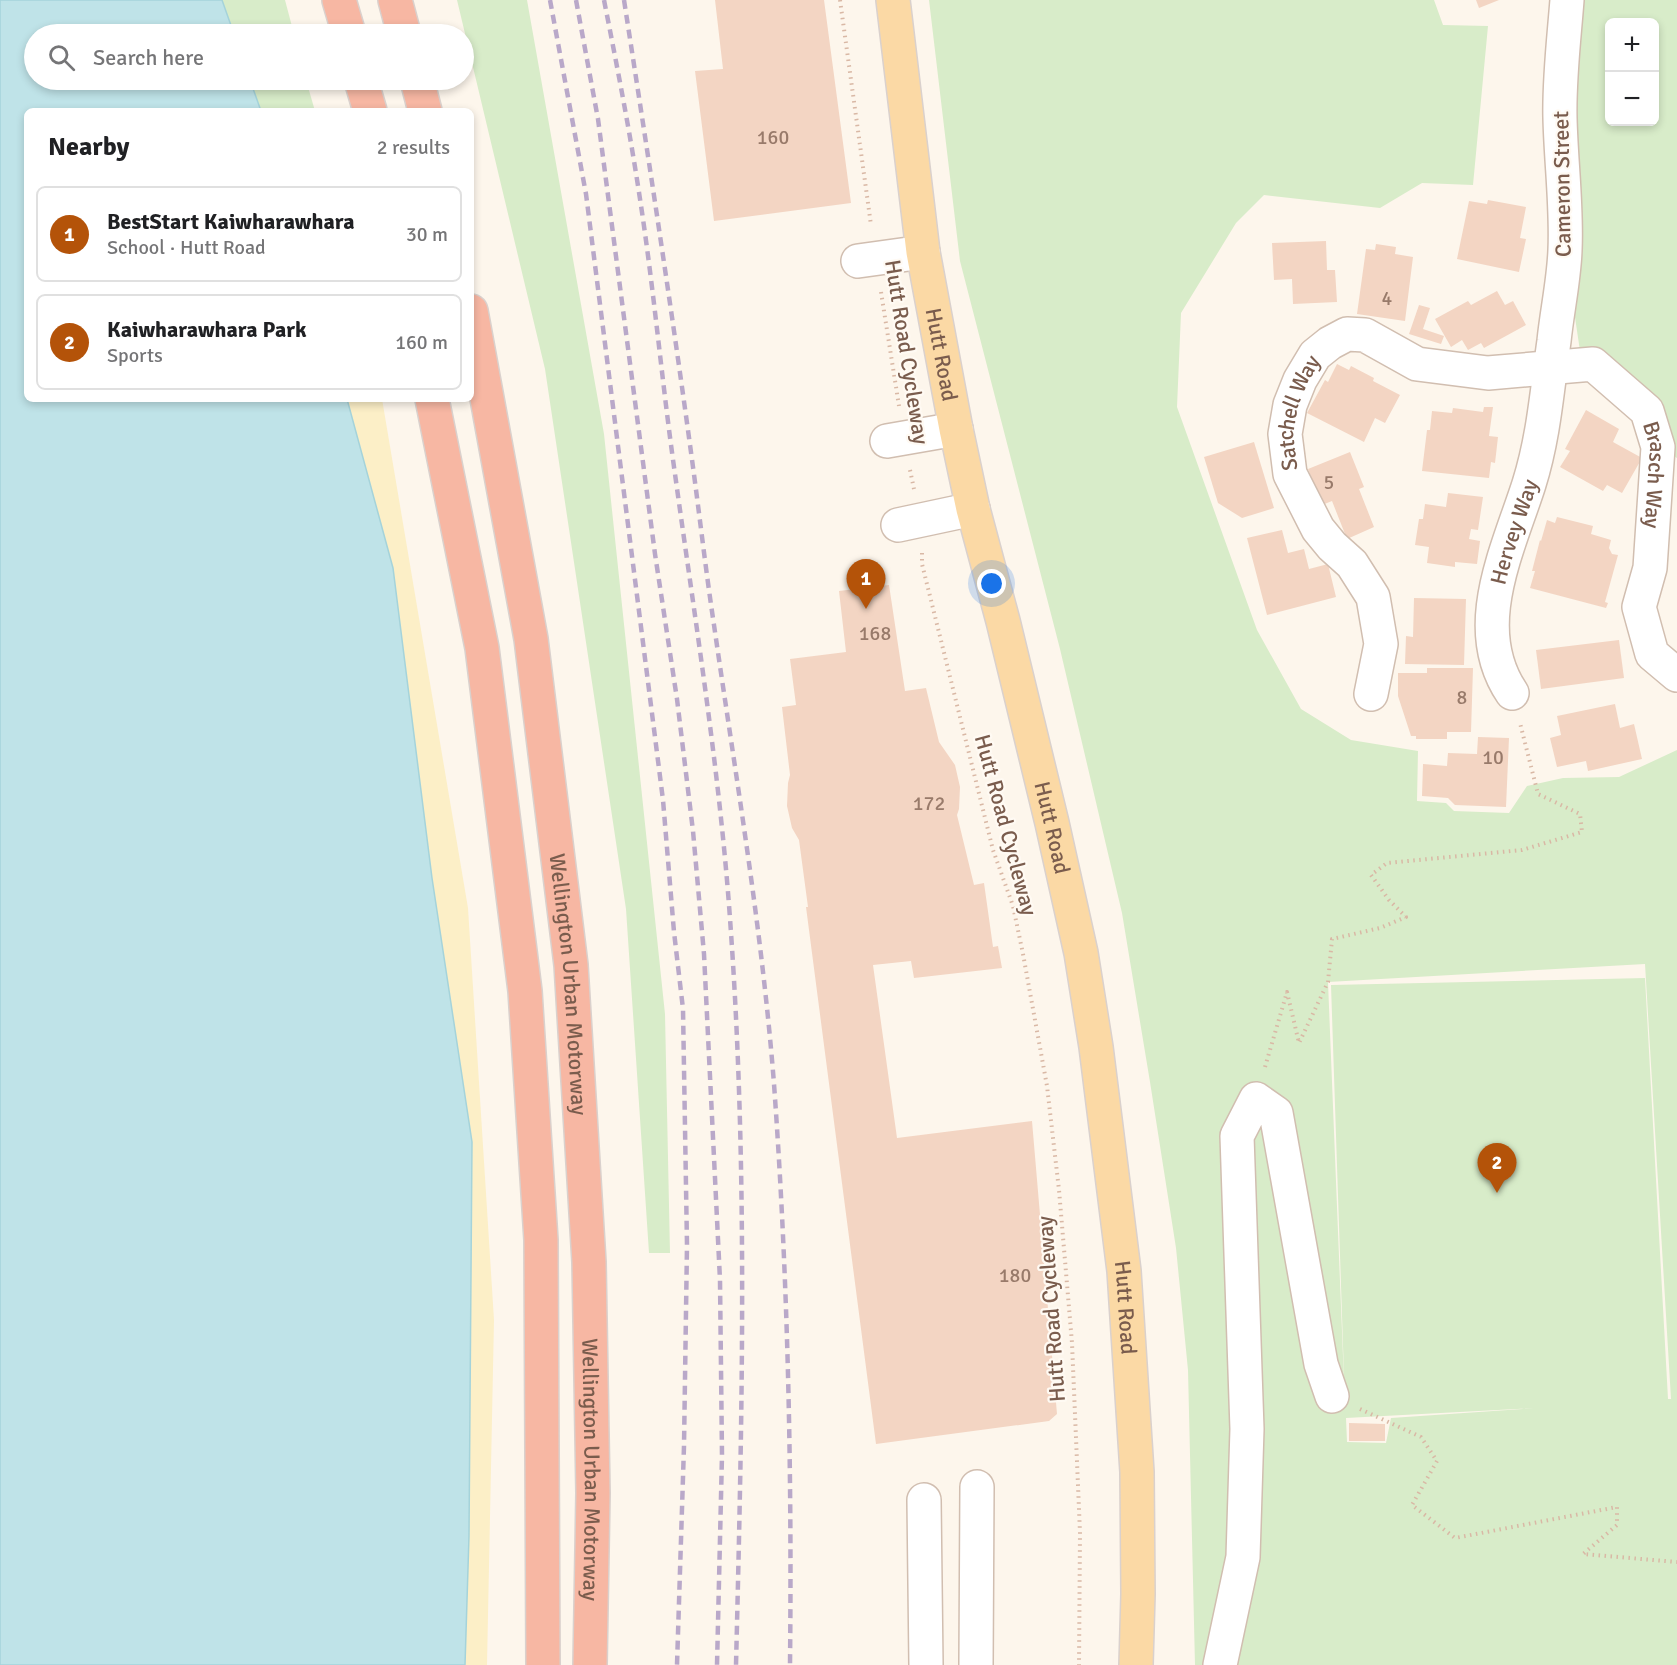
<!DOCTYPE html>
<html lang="en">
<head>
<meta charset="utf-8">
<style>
  body { margin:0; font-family:Signika,sans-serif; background:#f2f2f2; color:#202124 }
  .controls { position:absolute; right:18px; top:18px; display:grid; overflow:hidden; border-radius:9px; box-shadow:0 3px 9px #0003 }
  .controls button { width:54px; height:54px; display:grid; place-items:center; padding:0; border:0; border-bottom:2px solid #e0e0e0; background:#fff; color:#202124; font:30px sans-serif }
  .you { position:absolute; left:992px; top:584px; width:21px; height:21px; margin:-15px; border:4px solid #fff; border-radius:50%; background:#1a73e8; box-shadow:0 0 0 9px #1a73e833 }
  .badge { display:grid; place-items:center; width:39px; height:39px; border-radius:50%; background:#b45309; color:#fff; font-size:20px; font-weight:700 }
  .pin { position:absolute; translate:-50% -50px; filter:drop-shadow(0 2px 3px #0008) }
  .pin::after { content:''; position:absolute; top:32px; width:21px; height:18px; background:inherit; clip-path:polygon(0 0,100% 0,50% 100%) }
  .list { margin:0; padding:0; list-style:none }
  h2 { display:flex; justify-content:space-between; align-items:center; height:78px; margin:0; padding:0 24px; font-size:26px }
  h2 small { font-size:20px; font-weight:400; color:#757577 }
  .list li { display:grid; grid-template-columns:39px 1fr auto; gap:18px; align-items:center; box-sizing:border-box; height:96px; margin:0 12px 12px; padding:0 12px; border:2px solid #e0e0e0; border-radius:9px }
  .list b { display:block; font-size:22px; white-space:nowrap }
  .list p { margin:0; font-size:20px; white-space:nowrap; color:#757577 }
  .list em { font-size:20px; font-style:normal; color:#757577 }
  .icon { flex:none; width:33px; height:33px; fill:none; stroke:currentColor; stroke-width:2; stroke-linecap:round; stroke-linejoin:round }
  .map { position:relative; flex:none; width:1677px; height:1665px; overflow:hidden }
  .search { position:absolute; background:#fff; box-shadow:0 3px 9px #0003; left:24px; top:24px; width:450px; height:66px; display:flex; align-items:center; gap:15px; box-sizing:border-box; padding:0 21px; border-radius:33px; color:#757577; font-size:22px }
  .panel { position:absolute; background:#fff; box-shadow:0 3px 9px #0003; left:24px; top:108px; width:450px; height:294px; border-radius:9px }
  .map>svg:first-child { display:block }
  .green { fill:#d8ecc9; fill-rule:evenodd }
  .sand { fill:#fcefc7 }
  .water { fill:#bfe3e8; stroke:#a5d3da; stroke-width:1.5 }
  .building { fill:#f3d5c3 }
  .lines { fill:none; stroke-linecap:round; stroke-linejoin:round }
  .minor-casing { stroke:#d1beb0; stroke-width:36 }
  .major-casing { stroke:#dad1cd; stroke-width:36 }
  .highway-casing { stroke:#dad1cd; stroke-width:36 }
  .path { stroke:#d9b8a5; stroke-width:4; stroke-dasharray:1.5 4.5; stroke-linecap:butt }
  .minor { stroke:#fff; stroke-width:33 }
  .major { stroke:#fbd9a5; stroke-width:33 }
  .highway { stroke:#f7b7a3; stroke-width:33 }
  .rail { stroke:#b9a8c9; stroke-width:4.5; stroke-dasharray:9 6; stroke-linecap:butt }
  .labels { text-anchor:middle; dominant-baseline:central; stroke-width:4.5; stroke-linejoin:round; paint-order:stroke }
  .number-label { font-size:20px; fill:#987a6a }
  .street-label { font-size:22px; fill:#7a5c4d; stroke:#fffaf3 }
</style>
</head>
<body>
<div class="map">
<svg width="1677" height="1665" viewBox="0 0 1677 1665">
  <rect width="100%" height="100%" fill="#fdf6ec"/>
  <g class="green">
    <path d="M222 0H285L294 34H234Z"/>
    <path d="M457 0H527L604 434 665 1014 670 1253H649L626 909 545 369Z"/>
    <path d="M929 0H1434L1443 25 1488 26 1473 185 1422 183 1380 208 1264 195 1236 223 1181 313 1177 407 1257 630 1301 709 1351 740 1418 751 1417 801 1446 803 1454 811 1509 813 1527 786 1563 778 1619 777 1677 750V1665H1195L1188 1370 1176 1248 1150 1082 1122 913 1060 649 960 261ZM1645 964 1671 1399H1668L1645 978 1331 985 1345 1406 1328 982ZM1535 1408 1391 1418 1386 1443 1347 1442 1346 1418Z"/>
    <path d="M1567 0H1677V458L1658 447 1580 351 1565 250ZM1610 22H1654V122H1610Z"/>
    <path d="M250 80H306L315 111H261Z"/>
  </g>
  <path class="sand" d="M347 399H382L468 908 494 1320 487 1665H464L472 1142 432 878 393 568Z"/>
  <path class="water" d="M0 0H222L234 34H34V80H250L261 111H27V399H347L393 568 432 878 472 1142 469 1536 465 1665H0Z"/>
  <g class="building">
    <path d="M715 0H824L851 203 714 221 695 71 723 69Z"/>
    <path d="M1476 0H1499L1479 8Z"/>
    <path d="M1488 200 1526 207 1520 238 1526 239 1519 272 1457 259 1469 201 1487 204Z"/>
    <path d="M1326 241 1327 270H1335L1337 302 1293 304 1292 279 1274 280 1272 243Z"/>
    <path d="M1376 244 1396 247 1395 254 1413 257 1405 321 1357 314 1366 249 1375 250Z"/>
    <path d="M1497 291 1505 305 1513 301 1526 325 1484 348 1481 343 1468 350 1462 340 1451 347 1435 319 1468 301 1471 305Z"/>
    <path d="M1419 305 1430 308 1423 329 1444 336 1441 344 1409 334Z"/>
    <path d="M1337 364 1349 370 1351 366 1374 378 1373 381 1400 395 1385 423 1375 418 1364 442 1307 413 1325 380 1328 382Z"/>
    <path d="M1484 407H1493L1489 436 1498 437 1495 463 1491 462 1489 478 1422 471 1427 430H1430L1432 411 1452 413 1453 408 1483 412Z"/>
    <path d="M1586 410 1619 429 1613 442 1642 458 1622 493 1607 485 1603 491 1560 467 1570 451 1565 449Z"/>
    <path d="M1254 442 1274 508 1242 518 1218 503 1204 457Z"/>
    <path d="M1350 452 1364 487 1359 489 1374 527 1347 539 1332 501 1322 505 1308 469Z"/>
    <path d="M1448 493 1483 497 1478 530 1471 529 1469 539 1480 541 1477 564 1455 562V567L1427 563 1429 547 1415 545 1419 519H1423L1425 504 1446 507Z"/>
    <path d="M1557 517 1593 526 1591 534 1611 540 1609 548 1612 554 1618 555 1605 602 1608 603 1606 608 1530 588 1535 571H1532L1540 540 1541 541 1547 520 1555 523Z"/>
    <path d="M1282 530 1288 553 1304 549 1309 569 1328 564 1336 597 1267 615 1247 538Z"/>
    <path d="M889 585 905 691 926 688 939 742 955 765 960 787 959 809 957 815 974 885 984 883 993 947 998 946 1002 968 914 978 911 961 873 965 897 1138 1032 1121 1057 1414 1049 1421 876 1444 806 907H808L799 840 792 828 787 806 788 783 790 775 782 707 796 705 790 659 846 652 839 591Z"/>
    <path d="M1414 598 1466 599 1464 665 1405 664 1406 636 1413 637Z"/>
    <path d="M1619 640 1624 678 1541 689 1536 650Z"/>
    <path d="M1427 668H1473L1471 732H1447V739H1416V736H1411L1398 696V673H1427Z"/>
    <path d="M1615 704 1620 728 1634 724 1642 759 1588 771 1586 761 1557 767 1550 738 1561 735 1557 716Z"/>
    <path d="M1478 737 1509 738 1506 807 1455 805 1448 798 1422 796 1423 764 1447 766 1448 753 1477 754Z"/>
    <path d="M1349 1423 1385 1424V1441H1349Z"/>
  </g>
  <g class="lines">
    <defs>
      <g id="minor">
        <path d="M858 261 923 252"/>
        <path d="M887 441 956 429"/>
        <path d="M898 525 973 509"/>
        <path id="s1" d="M1512 693C1468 628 1508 550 1529 484 1544 436 1547 390 1554 341 1557 311 1564 280 1565 250 1567 207 1561 162 1560 118 1559 79 1564 39 1567 0"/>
        <path id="s2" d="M1371 694 1381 644 1373 597 1352 564 1332 546 1318 529 1290 474 1285 434 1290 405 1300 380 1315 355 1330 343 1347 334 1365 335 1417 364 1488 373 1593 364 1647 411 1658 447 1650 568 1639 607 1652 654 1677 675"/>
        <path d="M924 1500 926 1665"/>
        <path d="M976 1665 977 1487"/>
        <path d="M1220 1665 1243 1557 1247 1429 1237 1136 1256 1099 1276 1113 1321 1364 1332 1396"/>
      </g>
      <g id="major">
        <path id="s3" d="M893 0 923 252 956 429 973 509 1003 621 1052 823 1081 953 1096 1047 1124 1271 1137 1472 1138 1594 1136 1665"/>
      </g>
      <g id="highway">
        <path d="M339 0 349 34"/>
        <path d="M395 0 404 34"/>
        <path d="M361 80 370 111"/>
        <path d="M417 80 425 111"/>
        <path id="s4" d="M471 311 531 639 571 965 589 1262 593 1493 590 1665"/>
        <path d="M432 399 482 648 525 991 541 1240 543 1665"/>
      </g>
    </defs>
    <use href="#minor" class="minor-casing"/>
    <use href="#major" class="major-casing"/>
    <use href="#highway" class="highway-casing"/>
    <g class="path">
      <path d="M840 0 871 225"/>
      <path d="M881 292 899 406"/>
      <path d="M910 470 914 489"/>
      <path d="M922 553V564L993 850 1013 906 1023 954 1047 1086 1059 1190 1072 1343 1080 1533 1079 1665"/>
      <path d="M1265 1067 1287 992 1299 1043 1328 982 1332 939 1380 928 1406 917 1389 900 1371 875 1387 863 1522 850 1582 832 1580 814 1538 794 1520 723"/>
      <path d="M1360 1409 1421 1437 1437 1461 1412 1505 1455 1538 1617 1507V1525L1583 1554 1677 1562"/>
    </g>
    <use href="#minor" class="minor"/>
    <use href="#major" class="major"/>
    <use href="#highway" class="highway"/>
    <g class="rail">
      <path d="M550 0 586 194 663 800 674 932 683 1009 687 1245 684 1446 677 1665"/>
      <path d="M576 0 598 119 655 554 677 699 693 831 704 954 720 1280 722 1455 717 1665"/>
      <path d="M604 0C617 66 630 132 640 199 654 290 662 383 675 474 696 627 721 780 731 933 748 1177 742 1421 736 1665"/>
      <path d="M624 0C648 155 672 311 693 467 700 519 706 572 714 625 736 778 762 930 774 1084 788 1278 792 1471 790 1665"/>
    </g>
  </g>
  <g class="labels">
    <g class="number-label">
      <text x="773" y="137">160</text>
      <text x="1387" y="298">4</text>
      <text x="1329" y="482">5</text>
      <text x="875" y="633">168</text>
      <text x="1462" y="697">8</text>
      <text x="1493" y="757">10</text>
      <text x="929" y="803">172</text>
      <text x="1015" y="1275">180</text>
    </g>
    <g class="street-label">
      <text transform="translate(1562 184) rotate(-91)">Cameron Street</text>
      <text transform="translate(907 352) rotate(81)">Hutt Road Cycleway</text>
      <text stroke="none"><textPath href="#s3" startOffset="358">Hutt Road</textPath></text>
      <text stroke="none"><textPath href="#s2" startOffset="312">Satchell Way</textPath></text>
      <text stroke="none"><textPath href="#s2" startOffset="804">Brasch Way</textPath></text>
      <text stroke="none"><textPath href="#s1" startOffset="168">Hervey Way</textPath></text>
      <text transform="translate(1006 825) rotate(75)">Hutt Road Cycleway</text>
      <text stroke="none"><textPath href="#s3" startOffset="844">Hutt Road</textPath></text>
      <text stroke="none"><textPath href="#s4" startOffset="681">Wellington Urban Motorway</textPath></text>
      <text stroke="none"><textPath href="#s3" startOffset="1330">Hutt Road</textPath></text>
      <text transform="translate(1051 1309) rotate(-94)">Hutt Road Cycleway</text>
      <text stroke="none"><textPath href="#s4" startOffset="1167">Wellington Urban Motorway</textPath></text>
    </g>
  </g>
</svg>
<div class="controls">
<button>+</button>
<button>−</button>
</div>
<div class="you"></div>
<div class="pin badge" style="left:866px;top:609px">1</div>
<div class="pin badge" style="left:1497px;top:1193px">2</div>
<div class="search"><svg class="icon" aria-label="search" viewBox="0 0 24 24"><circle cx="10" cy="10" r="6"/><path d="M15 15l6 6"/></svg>Search here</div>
<section class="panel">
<h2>Nearby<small>2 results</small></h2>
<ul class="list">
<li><span class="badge">1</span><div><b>BestStart Kaiwharawhara</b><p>School · Hutt Road</p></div><em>30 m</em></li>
<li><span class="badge">2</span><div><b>Kaiwharawhara Park</b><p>Sports</p></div><em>160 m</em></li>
</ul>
</section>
</div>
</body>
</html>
